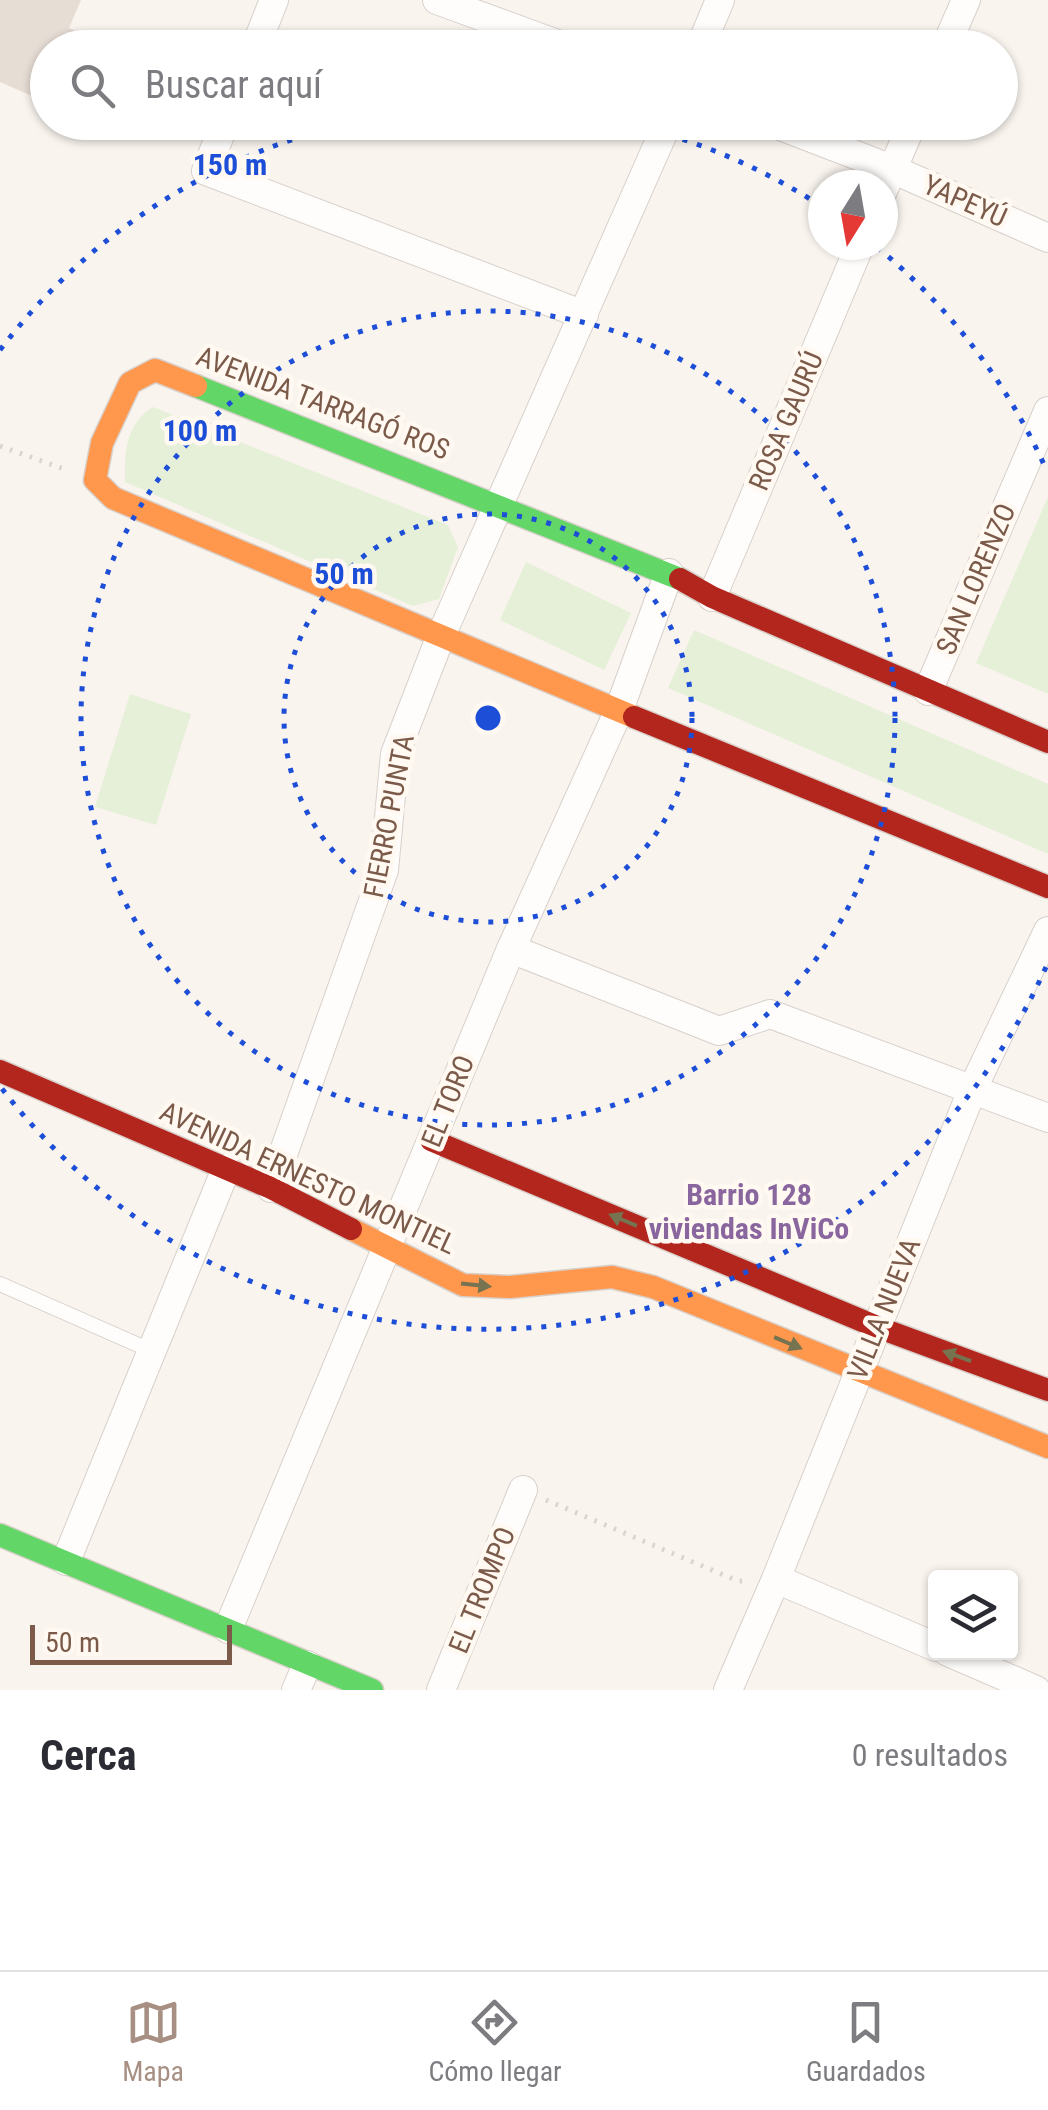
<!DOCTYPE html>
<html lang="es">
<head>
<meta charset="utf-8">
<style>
  body { margin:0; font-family:"Roboto Condensed",sans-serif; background:#f7f7f7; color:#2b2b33 }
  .controls { position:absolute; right:30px; bottom:30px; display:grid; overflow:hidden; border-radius:10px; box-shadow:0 2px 8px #0004 }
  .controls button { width:90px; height:90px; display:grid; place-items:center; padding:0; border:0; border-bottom:2px solid #e1e1e2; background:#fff; color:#2b2b33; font:50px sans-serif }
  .compass { position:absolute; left:808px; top:170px; width:90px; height:90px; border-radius:50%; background:#fff; box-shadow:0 2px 8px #0004; rotate:191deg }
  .scale { position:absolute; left:30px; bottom:25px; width:202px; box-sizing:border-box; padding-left:10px; border:5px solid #7b5a4a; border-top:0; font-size:28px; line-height:35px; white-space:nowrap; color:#7b5a4a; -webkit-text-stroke:8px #fff9f1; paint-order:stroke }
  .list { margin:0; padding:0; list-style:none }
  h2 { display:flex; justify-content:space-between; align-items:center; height:130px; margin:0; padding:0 40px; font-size:42px }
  h2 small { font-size:32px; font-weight:400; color:#7c7c81 }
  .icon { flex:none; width:55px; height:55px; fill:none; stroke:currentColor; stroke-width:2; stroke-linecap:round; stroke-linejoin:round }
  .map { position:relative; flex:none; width:1048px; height:1690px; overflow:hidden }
  .search { position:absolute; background:#fff; box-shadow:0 2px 8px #0004; left:30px; right:30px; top:30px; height:110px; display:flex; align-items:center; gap:25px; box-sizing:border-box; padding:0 35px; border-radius:55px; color:#7c7c81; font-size:38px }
  .sheet { height:280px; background:#fff }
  nav { display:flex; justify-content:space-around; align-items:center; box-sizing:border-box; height:140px; border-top:2px solid #e1e1e2; background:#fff; font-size:28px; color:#7c7c81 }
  nav a { display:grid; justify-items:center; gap:5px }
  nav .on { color:#a79083 }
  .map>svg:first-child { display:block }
  .green { fill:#e6f0d8 }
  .building { fill:#e6ddd5 }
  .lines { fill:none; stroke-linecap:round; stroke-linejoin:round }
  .lane-casing { stroke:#d8d0ca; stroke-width:16 }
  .street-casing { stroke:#d8d0ca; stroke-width:30 }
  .fast-casing { stroke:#d9d0ca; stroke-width:25 }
  .slow-casing { stroke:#d9d0ca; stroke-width:25 }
  .jam-casing { stroke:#d9d0ca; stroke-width:25 }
  .path { stroke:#dcd3ce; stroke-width:5; stroke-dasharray:2.5 8; stroke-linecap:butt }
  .lane { stroke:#fefdfc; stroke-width:14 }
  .street { stroke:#fefdfc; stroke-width:28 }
  .fast { stroke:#63d668; stroke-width:22 }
  .slow { stroke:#ff974d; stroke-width:22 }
  .jam { stroke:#b3261e; stroke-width:22 }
  .oneway { fill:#767350 }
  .ring { fill:none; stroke:#1d4ed8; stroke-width:5; stroke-dasharray:5 10 }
  .labels { text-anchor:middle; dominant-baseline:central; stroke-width:9; stroke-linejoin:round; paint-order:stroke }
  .street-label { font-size:28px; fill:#7b5a4a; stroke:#fff9f1 }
  .neighbourhood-label { font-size:30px; font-weight:bold; fill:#89669e; stroke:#fff9f1 }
  .centre { fill:#1d4ed8; stroke:#fff9f1; stroke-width:5 }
  .ring-label { font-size:30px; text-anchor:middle; font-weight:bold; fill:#1d4ed8; stroke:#fff9f1; stroke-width:9; stroke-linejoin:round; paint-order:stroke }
</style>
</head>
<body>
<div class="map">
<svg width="1048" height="1690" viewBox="0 0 1048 1690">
  <rect width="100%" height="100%" fill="#f9f4ee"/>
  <g class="green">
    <path d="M153 407 448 525 458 547 439 599 413 606 125 482C124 453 126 423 153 407Z"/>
    <path d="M1048 497V694L976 663Z"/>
    <path d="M526 562 631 613 604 670 500 620Z"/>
    <path d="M694 630 1048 784V854L668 688Z"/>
    <path d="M130 694 191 714 156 825 95 807Z"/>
  </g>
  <path class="building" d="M0 0H81L69 28 112 48H48V103L0 82Z"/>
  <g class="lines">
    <defs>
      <path id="lane" d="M0 1284 152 1351"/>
      <g id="street">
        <path d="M437 0 568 48"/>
        <path d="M255 48 274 0"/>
        <path d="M700 48 720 0"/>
        <path d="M945 48 966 0"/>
        <path d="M225 122 206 171 584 315"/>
        <path d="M770 122 892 169 1048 238"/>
        <path d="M883 191 913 122"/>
        <path d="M712 597 860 245"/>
        <path d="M928 691 1048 411"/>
        <path d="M511 949 719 1031 770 1014 1048 1118"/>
        <path d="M271 1188 384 870 395 754 440 638 668 122"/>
        <path d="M66 1561 226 1169"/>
        <path d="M776 1579 936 1647"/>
        <path d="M228 1629 511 949 619 710 669 573"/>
        <path d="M948 1652 1036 1690"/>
        <path d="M296 1690 307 1665"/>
        <path d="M441 1690 523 1490"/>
        <path d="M728 1690 776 1579 973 1088 1048 931"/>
      </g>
      <g id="fast">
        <path d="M196 386 680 579"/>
        <path d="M0 1535 372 1690"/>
      </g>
      <g id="slow">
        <path d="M196 386 155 370 130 383 102 443 95 480 113 498 634 717"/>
        <path d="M351 1229 463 1285 510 1287 612 1277 653 1287 1048 1447"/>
      </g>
      <g id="jam">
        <path d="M680 579 712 597 1048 742"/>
        <path d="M634 717 1048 887"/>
        <path d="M0 1071 271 1188 351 1229"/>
        <path d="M431 1140 877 1327 1048 1390"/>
      </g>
    </defs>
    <use href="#lane" class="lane-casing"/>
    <use href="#street" class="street-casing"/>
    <use href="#fast" class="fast-casing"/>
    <use href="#slow" class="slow-casing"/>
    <use href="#jam" class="jam-casing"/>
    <g class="path">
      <path d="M0 446 64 469"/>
      <path d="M546 1500 738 1581H748"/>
    </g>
    <use href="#lane" class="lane"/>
    <use href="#street" class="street"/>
    <use href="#fast" class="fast"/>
    <use href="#slow" class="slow"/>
    <use href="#jam" class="jam"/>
  </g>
  <defs><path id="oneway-solid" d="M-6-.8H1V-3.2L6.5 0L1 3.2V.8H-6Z" transform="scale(2.5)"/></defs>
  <g class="oneway">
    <use href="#oneway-solid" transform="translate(623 1220) rotate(-157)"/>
    <use href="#oneway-solid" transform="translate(476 1285) rotate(6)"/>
    <use href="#oneway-solid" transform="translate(788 1343) rotate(23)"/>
    <use href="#oneway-solid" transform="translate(957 1356) rotate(-160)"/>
  </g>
  <g class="ring">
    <circle cx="488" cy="718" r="204"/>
    <circle cx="488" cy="718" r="407"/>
    <path d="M1046 967A611 611 0 0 1 0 1086M0 350A611 611 0 0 1 351 123M625 123A611 611 0 0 1 821 206M877 247A611 611 0 0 1 1046 469"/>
  </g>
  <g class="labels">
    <g class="street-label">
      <text transform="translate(965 201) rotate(24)">YAPEYÚ</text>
      <text transform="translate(323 403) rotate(21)">AVENIDA TARRAGÓ ROS</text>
      <text transform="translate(786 421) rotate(-67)">ROSA GAURÚ</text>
      <text transform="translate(976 579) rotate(-67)">SAN LORENZO</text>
      <text transform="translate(389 816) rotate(-79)">FIERRO PUNTA</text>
      <text transform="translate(448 1101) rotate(-68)">EL TORO</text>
      <text transform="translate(308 1178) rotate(25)">AVENIDA ERNESTO MONTIEL</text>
      <text transform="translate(884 1309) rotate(-68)">VILLA NUEVA</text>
      <text transform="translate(482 1590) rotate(-68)">EL TROMPO</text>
    </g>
    <g class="neighbourhood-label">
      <text x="749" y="1194">Barrio 128<tspan x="749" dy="34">viviendas InViCo</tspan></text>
    </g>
  </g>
  <circle cx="488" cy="718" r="15" class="centre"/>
  <g class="ring-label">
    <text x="230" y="175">150 m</text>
    <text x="200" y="441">100 m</text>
    <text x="344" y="584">50 m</text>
  </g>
</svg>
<div class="controls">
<button><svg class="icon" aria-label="layers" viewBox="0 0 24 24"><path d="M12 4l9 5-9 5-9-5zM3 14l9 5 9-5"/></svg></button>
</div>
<svg class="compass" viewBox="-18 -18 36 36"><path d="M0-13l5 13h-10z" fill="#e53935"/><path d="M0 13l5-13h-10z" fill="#7c7c81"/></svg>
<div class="scale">50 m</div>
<div class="search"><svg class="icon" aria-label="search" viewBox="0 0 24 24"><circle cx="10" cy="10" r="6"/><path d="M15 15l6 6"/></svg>Buscar aquí</div>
</div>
<section class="sheet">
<h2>Cerca<small>0 resultados</small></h2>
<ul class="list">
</ul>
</section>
<nav>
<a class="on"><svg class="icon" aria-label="map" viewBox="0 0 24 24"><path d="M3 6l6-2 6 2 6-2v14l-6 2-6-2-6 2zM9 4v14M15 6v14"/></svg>Mapa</a>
<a><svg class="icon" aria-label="directions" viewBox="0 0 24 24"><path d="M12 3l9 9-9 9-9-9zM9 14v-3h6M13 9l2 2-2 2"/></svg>Cómo llegar</a>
<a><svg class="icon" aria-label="saved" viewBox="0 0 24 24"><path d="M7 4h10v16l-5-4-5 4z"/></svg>Guardados</a>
</nav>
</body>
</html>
